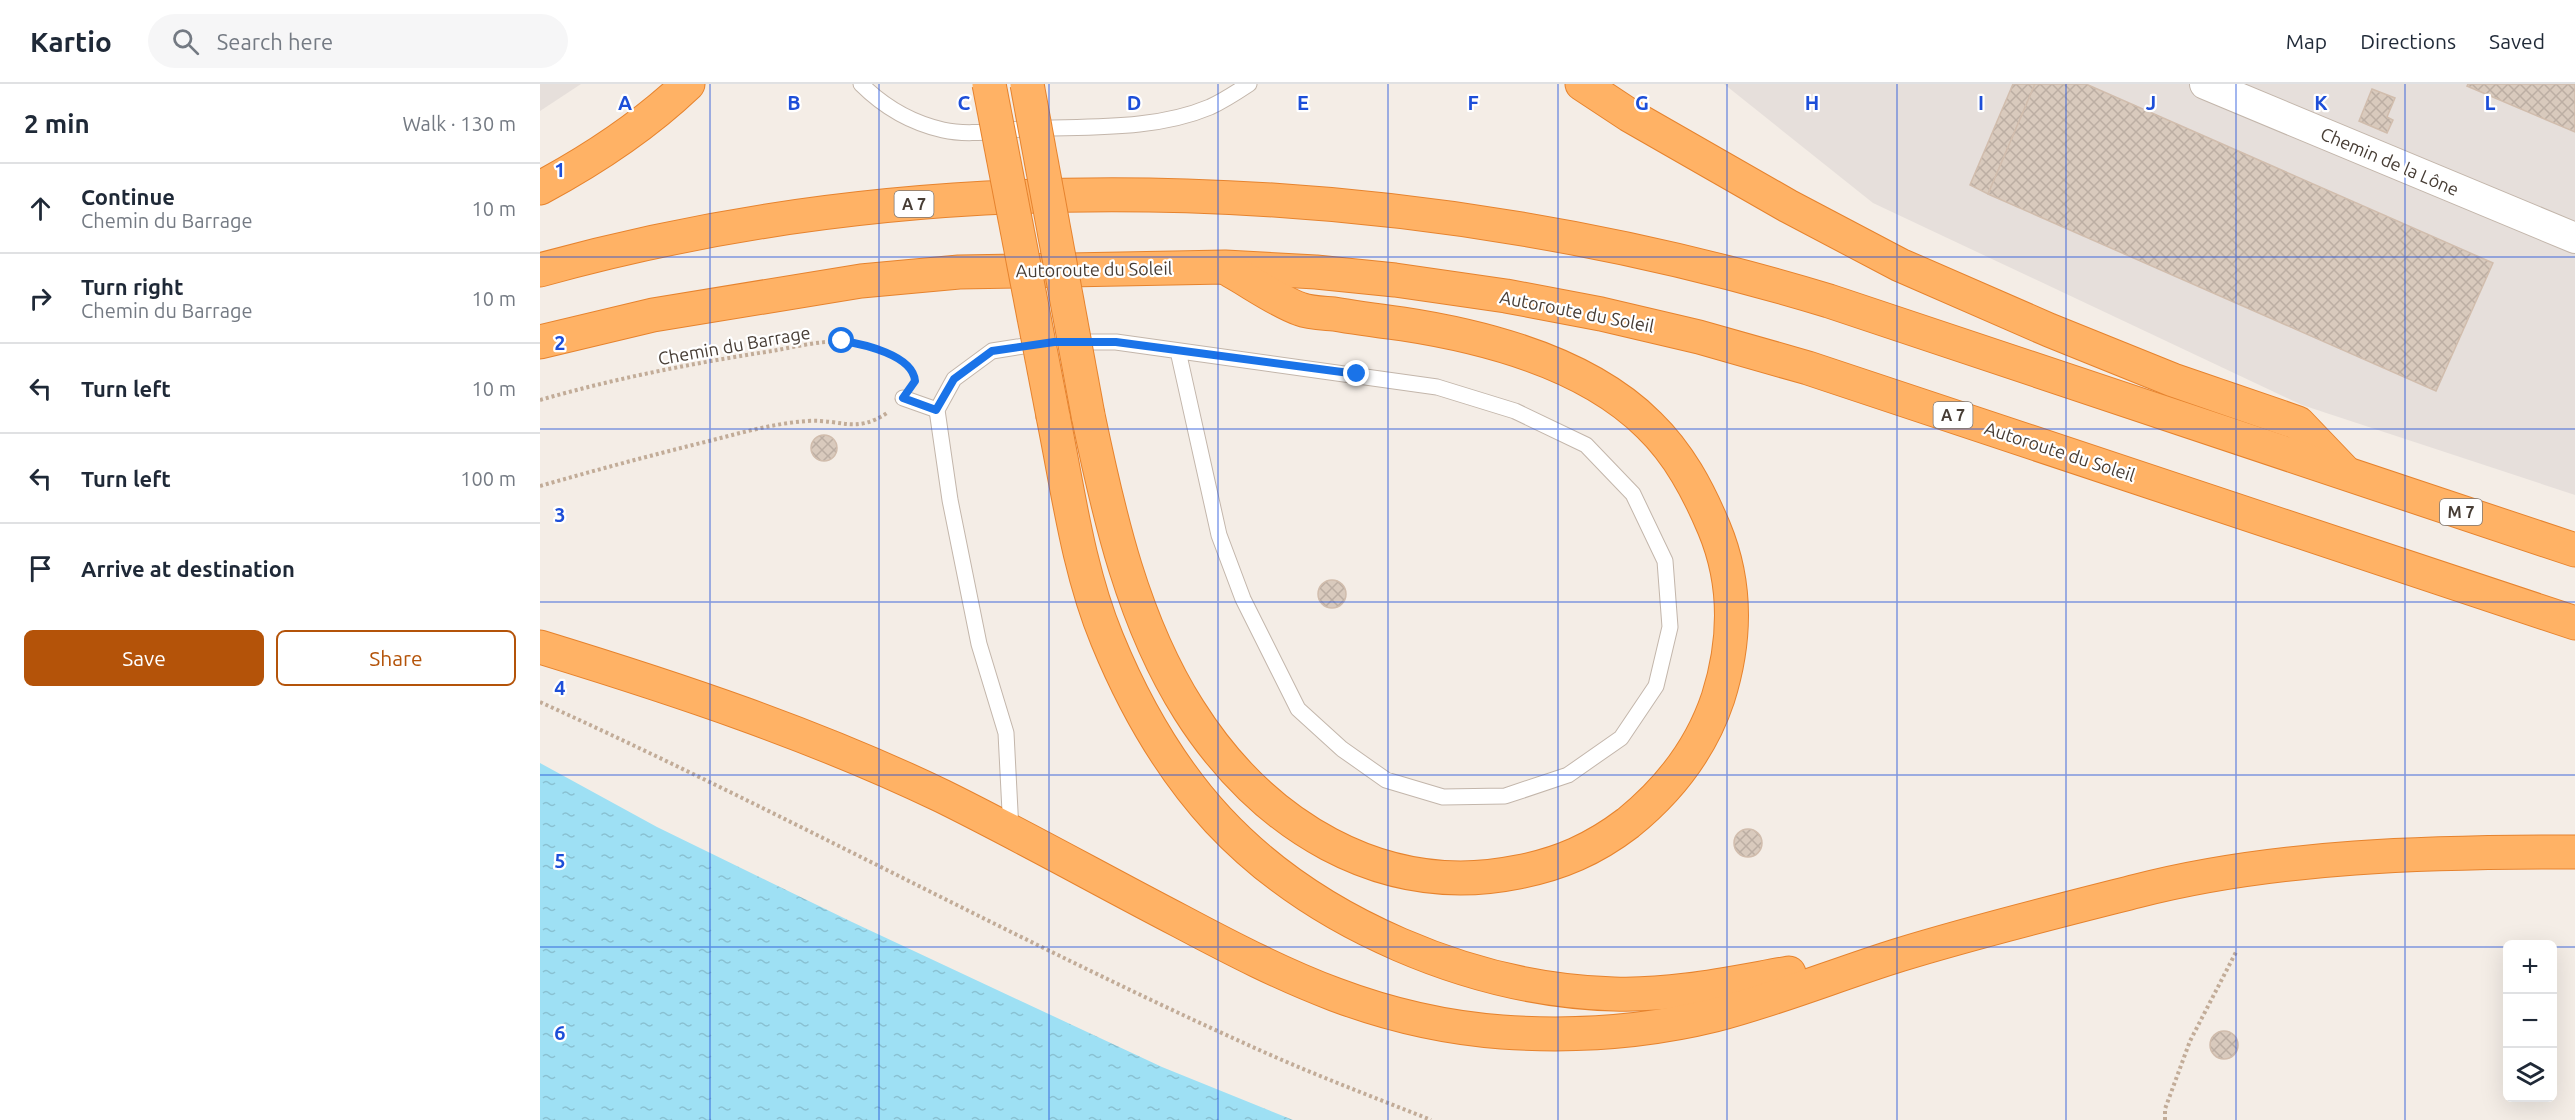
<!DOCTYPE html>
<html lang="en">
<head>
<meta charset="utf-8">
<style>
  body { margin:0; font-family:Ubuntu,sans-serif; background:#f6f6f7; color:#1f2937 }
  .controls { position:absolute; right:18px; bottom:18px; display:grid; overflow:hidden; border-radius:9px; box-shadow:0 6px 24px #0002 }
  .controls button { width:54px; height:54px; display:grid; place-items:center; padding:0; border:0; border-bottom:2px solid #e0e1e3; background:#fff; color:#1f2937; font:30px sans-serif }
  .stop { position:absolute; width:18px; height:18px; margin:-14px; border:4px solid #1a73e8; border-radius:50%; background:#fff }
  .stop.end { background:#1a73e8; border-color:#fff; box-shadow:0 2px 6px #0008 }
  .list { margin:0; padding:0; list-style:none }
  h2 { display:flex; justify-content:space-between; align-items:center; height:78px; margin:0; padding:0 24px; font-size:26px }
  h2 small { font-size:20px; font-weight:400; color:#747a83 }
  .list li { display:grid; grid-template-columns:39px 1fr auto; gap:18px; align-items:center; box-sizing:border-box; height:90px; padding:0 24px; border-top:2px solid #e0e1e3 }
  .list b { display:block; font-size:22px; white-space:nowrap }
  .list p { margin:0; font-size:20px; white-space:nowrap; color:#747a83 }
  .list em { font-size:20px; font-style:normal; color:#747a83 }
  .actions { display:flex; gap:12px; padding:18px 24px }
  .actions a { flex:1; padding:14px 0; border:2px solid #b45309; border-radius:9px; text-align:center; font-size:21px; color:#b45309 }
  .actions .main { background:#b45309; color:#fff }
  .icon { flex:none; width:33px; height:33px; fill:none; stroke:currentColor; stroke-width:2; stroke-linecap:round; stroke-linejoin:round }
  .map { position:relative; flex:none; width:2035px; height:1036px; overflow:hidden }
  header { display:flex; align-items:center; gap:36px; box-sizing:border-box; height:84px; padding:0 30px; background:#fff; border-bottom:2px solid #e0e1e3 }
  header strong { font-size:28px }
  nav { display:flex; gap:33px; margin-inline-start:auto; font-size:21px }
  .search { width:420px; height:54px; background:#f6f6f7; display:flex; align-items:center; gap:15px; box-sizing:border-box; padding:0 21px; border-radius:33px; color:#747a83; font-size:22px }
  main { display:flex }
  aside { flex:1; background:#fff }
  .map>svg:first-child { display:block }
  .industrial { fill:#e6dfdb }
  .water { fill:url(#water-ripples) }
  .building { fill:url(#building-cross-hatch); stroke:#d1bdad; stroke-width:1.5 }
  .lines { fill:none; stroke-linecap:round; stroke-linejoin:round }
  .lane-casing { stroke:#c3b6ab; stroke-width:17 }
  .street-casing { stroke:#c3b6ab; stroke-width:32 }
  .highway-casing { stroke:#e6832e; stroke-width:35 }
  .path { stroke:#c2ac98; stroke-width:4; stroke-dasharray:3 3; stroke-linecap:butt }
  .lane { stroke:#fff; stroke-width:15 }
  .street { stroke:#fff; stroke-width:30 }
  .highway { stroke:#ffb265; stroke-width:33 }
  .highway-bridge-casing { stroke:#e6832e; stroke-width:35; stroke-linecap:butt }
  .highway-bridge { stroke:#ffb265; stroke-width:33 }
  .route { stroke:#1a73e8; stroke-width:8 }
  .grid { fill:none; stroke:#1d4ed8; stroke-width:1.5; stroke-opacity:0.55 }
  .labels { text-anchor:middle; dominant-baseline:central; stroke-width:4.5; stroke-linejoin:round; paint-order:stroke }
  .shield { fill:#fff; stroke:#7e7772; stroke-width:1.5 }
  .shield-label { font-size:16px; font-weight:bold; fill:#473d35 }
  .street-label { font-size:18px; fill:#473d35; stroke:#fff }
  .grid-label { font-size:20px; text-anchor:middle; font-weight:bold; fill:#1d4ed8; stroke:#fff; stroke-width:4.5; stroke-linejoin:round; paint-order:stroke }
</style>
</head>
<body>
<header>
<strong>Kartio</strong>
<div class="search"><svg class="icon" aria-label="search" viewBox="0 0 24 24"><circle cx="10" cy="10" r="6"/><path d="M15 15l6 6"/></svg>Search here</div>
<nav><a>Map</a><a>Directions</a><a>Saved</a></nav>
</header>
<main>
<aside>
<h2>2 min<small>Walk · 130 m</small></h2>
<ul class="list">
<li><svg class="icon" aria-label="ahead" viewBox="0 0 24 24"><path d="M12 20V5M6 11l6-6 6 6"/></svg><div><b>Continue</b><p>Chemin du Barrage</p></div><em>10 m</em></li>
<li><svg class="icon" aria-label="right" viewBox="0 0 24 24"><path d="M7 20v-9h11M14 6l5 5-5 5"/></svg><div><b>Turn right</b><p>Chemin du Barrage</p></div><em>10 m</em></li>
<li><svg class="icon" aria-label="left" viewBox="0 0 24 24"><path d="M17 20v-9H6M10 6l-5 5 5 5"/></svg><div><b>Turn left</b></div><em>10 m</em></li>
<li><svg class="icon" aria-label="left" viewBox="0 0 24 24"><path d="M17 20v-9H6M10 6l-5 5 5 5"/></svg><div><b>Turn left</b></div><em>100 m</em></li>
<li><svg class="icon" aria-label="arrive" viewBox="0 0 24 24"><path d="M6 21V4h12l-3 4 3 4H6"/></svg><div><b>Arrive at destination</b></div></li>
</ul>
<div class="actions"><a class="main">Save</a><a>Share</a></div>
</aside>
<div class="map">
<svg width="2035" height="1036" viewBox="0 0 2035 1036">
  <defs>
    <pattern id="water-ripples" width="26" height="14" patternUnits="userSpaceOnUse" patternTransform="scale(1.5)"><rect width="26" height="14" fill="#9ee0f4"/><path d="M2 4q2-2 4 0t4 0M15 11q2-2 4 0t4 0" fill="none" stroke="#89c1d2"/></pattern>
    <pattern id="building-cross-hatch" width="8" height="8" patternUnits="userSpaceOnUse" patternTransform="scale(1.5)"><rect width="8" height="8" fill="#d9cabd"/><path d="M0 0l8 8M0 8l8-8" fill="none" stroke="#bcaea3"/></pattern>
  </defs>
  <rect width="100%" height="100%" fill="#f4ede6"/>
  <g class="industrial">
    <path d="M0 0H41L0 27Z"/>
    <path d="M1184 0H2035V411L1762 321 1333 119Z"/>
  </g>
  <path class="water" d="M0 679 117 743 312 838 622 983 753 1036H0Z"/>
  <g class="building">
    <path d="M1473 0H1495L1448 110 1430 101Z"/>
    <path d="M1495 0H1546L1953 179 1896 307 1448 110Z"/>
    <path d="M1928 0H2035V48L1927 2Z"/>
    <path d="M1832 5 1855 14 1847 33 1853 36 1847 49 1819 37Z"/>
    <circle cx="284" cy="364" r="13"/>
    <circle cx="792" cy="510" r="14"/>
    <circle cx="1208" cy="759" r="14"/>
    <circle cx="1684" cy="961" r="14"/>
  </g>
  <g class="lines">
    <defs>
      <g id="lane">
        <path d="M321 0C343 22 372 39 403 46 429 52 459 46 485 45 545 42 613 47 670 23 683 17 697 8 709 0"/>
        <path d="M533 258H576L897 303 975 327 1046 361 1093 410 1125 477 1130 543 1116 602 1081 654 1028 691 965 712 903 713 846 696 802 665 758 625 703 515 679 451 638 267"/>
        <path d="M363 314 397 326"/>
        <path d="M471 747 466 649 439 560 410 416 397 326 414 295 452 267 503 259"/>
      </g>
      <path id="street" d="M1665 0 2035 154"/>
      <g id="highway">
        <path d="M1042 0 1089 31 1248 122 1360 181 1509 246 1633 296 1758 339 1803 386"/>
        <path d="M0 104C52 76 105 41 148 0"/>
        <path d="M0 186C413 71 881 93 1289 217L2035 466"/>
        <path d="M0 258 113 231 321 197 419 188 685 183 776 188 855 196 966 212 1061 230 1159 253 1268 284 2035 539"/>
        <path d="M548 331C569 432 593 538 649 626 721 740 841 816 978 788 1020 780 1054 765 1088 739 1130 705 1161 665 1178 614 1196 557 1197 499 1174 444 1158 406 1139 370 1109 341 1047 279 948 253 863 240 840 237 817 234 794 230 783 229 770 229 760 225 739 218 711 198 691 187"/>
        <path d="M513 332C528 406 538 485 567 555 594 621 629 683 678 736 775 840 933 906 1074 910 1133 912 1191 899 1249 889"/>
        <path d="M0 563C137 605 273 650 402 712 483 752 561 796 640 837 747 894 839 939 962 948 1033 953 1106 948 1175 931 1237 915 1298 890 1359 871 1437 847 1518 827 1597 807 1736 771 1893 768 2035 768"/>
      </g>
    </defs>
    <use href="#lane" class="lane-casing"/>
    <use href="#street" class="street-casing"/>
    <use href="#highway" class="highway-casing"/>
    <g class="path">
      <path d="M0 316C76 294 154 279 232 267 255 263 281 256 304 258 324 259 368 272 374 293"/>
      <path d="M0 402C56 386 112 371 169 357 201 349 234 339 268 337 302 335 315 350 347 329"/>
      <path d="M0 618C245 729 480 859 726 969 780 993 836 1014 891 1036"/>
      <path d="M1625 1036V1025L1650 957 1696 868"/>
    </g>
    <use href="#lane" class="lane"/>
    <use href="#street" class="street"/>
    <use href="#highway" class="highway"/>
    <defs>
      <g id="highway-bridge">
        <path d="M449 0 513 332"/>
        <path d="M487 0 548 331"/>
      </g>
    </defs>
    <use href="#highway-bridge" class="highway-bridge-casing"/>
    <use href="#highway-bridge" class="highway-bridge"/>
  </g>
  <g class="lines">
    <path class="route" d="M302 257C323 260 373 271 375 297L363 314 396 326 414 295 452 267 514 258H576L817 290"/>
  </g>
  <path class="grid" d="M170 0V1036M339 0V1036M509 0V1036M678 0V1036M848 0V1036M1018 0V1036M1187 0V1036M1357 0V1036M1526 0V1036M1696 0V1036M1865 0V1036M0 173H2035M0 345H2035M0 518H2035M0 691H2035M0 863H1968M2012 863H2035"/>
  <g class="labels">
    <g class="shield">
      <rect x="354.5" y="107" width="39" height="26" rx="4.5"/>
      <rect x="1393.5" y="318" width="39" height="26" rx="4.5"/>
      <rect x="1900" y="415" width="42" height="26" rx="4.5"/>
    </g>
    <g class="shield-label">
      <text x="374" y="120">A 7</text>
      <text x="1413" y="331">A 7</text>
      <text x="1921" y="428">M 7</text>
    </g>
    <g class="street-label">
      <text transform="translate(1850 77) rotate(23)">Chemin de la Lône</text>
      <text transform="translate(554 185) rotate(-1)">Autoroute du Soleil</text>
      <text transform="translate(1037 227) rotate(11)">Autoroute du Soleil</text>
      <text transform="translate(194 261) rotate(-10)">Chemin du Barrage</text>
      <text transform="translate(1520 367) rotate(18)">Autoroute du Soleil</text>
    </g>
  </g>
  <g class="grid-label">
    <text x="85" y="26">A</text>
    <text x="254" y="26">B</text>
    <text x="424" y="26">C</text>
    <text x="594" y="26">D</text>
    <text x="763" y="26">E</text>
    <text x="933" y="26">F</text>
    <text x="1102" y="26">G</text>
    <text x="1272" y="26">H</text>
    <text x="1441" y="26">I</text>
    <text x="1611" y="26">J</text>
    <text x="1781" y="26">K</text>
    <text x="1950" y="26">L</text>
    <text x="20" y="93">1</text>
    <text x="20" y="266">2</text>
    <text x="20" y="438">3</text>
    <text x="20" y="611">4</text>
    <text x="20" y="784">5</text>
    <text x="20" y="956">6</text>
  </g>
</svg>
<div class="controls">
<button>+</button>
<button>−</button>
<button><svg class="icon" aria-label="layers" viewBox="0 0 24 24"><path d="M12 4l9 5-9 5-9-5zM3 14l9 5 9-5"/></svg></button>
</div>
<div class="stop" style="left:302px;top:257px"></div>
<div class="stop end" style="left:817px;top:290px"></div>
</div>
</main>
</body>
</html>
